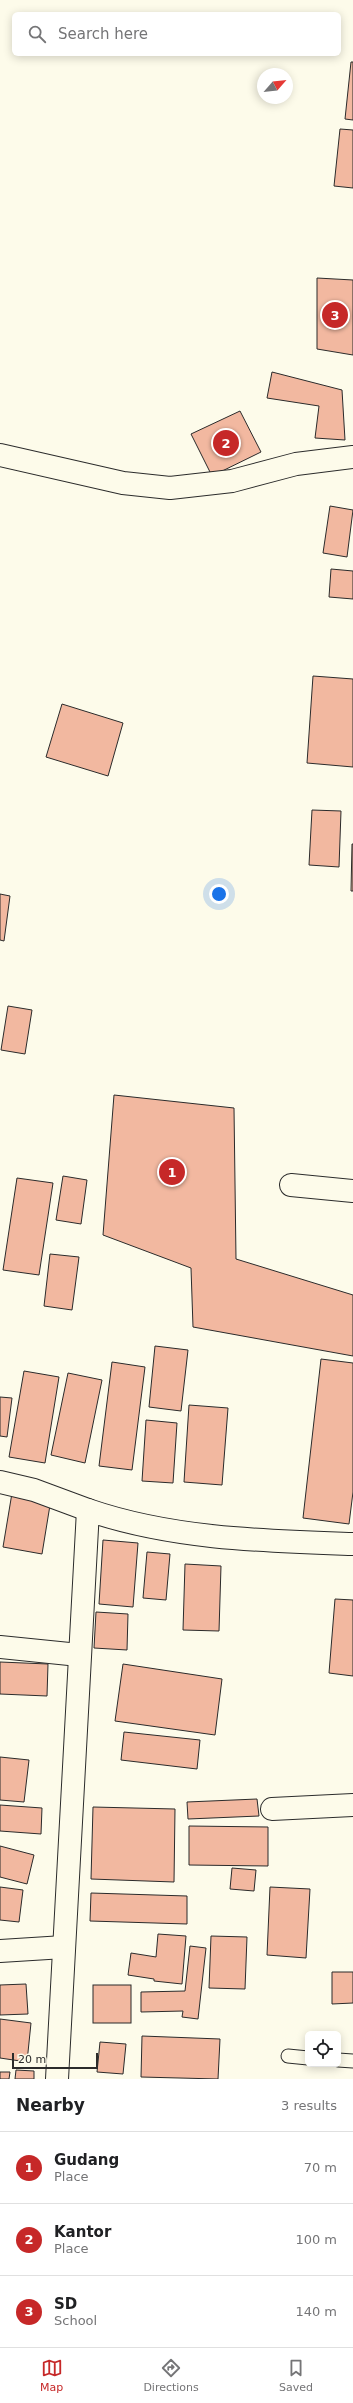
<!DOCTYPE html>
<html lang="en">
<head>
<meta charset="utf-8">
<style>
  body { margin:0; font-family:"DejaVu Sans",sans-serif; background:#f6f6f6; color:#202124 }
  .controls { position:absolute; right:12px; bottom:12px; display:grid; overflow:hidden; border-radius:6px; box-shadow:0 2px 10px #0003 }
  .controls button { width:36px; height:36px; display:grid; place-items:center; padding:0; border:0; border-bottom:1px solid #e0e0e0; background:#fff; color:#202124; font:20px sans-serif }
  .compass { position:absolute; left:257px; top:68px; width:36px; height:36px; border-radius:50%; background:#fff; box-shadow:0 2px 10px #0003; rotate:62deg }
  .scale { position:absolute; left:12px; bottom:10px; width:86px; box-sizing:border-box; padding-left:4px; border:2px solid #2b2b2b; border-top:0; font-size:11px; line-height:14px; white-space:nowrap; color:#2b2b2b; -webkit-text-stroke:3px #fdfbea; paint-order:stroke }
  .you { position:absolute; left:219px; top:894px; width:14px; height:14px; margin:-10px; border:3px solid #fff; border-radius:50%; background:#1a73e8; box-shadow:0 0 0 6px #1a73e833 }
  .badge { display:grid; place-items:center; width:26px; height:26px; border-radius:50%; background:#c62828; color:#fff; font-size:13px; font-weight:700 }
  .pin { position:absolute; translate:-50% -50%; border:2px solid #fff; box-shadow:0 1px 4px #0006 }
  .list { margin:0; padding:0; list-style:none }
  h2 { display:flex; justify-content:space-between; align-items:center; height:52px; margin:0; padding:0 16px; font-size:17px }
  h2 small { font-size:13px; font-weight:400; color:#757577 }
  .list li { display:grid; grid-template-columns:26px 1fr auto; gap:12px; align-items:center; box-sizing:border-box; height:72px; padding:0 16px; border-top:1px solid #e0e0e0 }
  .list b { display:block; font-size:15px; white-space:nowrap }
  .list p { margin:0; font-size:13px; white-space:nowrap; color:#757577 }
  .list em { font-size:13px; font-style:normal; color:#757577 }
  .icon { flex:none; width:22px; height:22px; fill:none; stroke:currentColor; stroke-width:2; stroke-linecap:round; stroke-linejoin:round }
  .map { position:relative; flex:none; width:353px; height:2079px; overflow:hidden }
  .search { position:absolute; background:#fff; box-shadow:0 2px 10px #0003; left:12px; right:12px; top:12px; height:44px; display:flex; align-items:center; gap:10px; box-sizing:border-box; padding:0 14px; border-radius:6px; color:#757577; font-size:15px }
  .sheet { height:268px; background:#fff }
  nav { display:flex; justify-content:space-around; align-items:center; box-sizing:border-box; height:56px; border-top:1px solid #e0e0e0; background:#fff; font-size:11px; color:#757577 }
  nav a { display:grid; justify-items:center; gap:2px }
  nav .on { color:#c62828 }
  .map>svg:first-child { display:block }
  .building { fill:#f2b8a0; stroke:#2b2b2b }
  .lines { fill:none; stroke-linecap:round; stroke-linejoin:round }
  .service-casing { stroke:#2b2b2b; stroke-width:15 }
  .minor-casing { stroke:#2b2b2b; stroke-width:24 }
  .service { stroke:#fdfbea; stroke-width:13 }
  .minor { stroke:#fdfbea; stroke-width:22 }
</style>
</head>
<body>
<div class="map">
<svg width="353" height="2079" viewBox="0 0 353 2079">
  <rect width="100%" height="100%" fill="#fdfbea"/>
  <g class="building">
    <path d="M351 62H353V120L345 119Z"/>
    <path d="M340 129 353 130V188L334 186Z"/>
    <path d="M317 278 353 280V355L317 349Z"/>
    <path d="M272 372 342 390 345 440 315 438 319 406 267 398Z"/>
    <path d="M240 411 261 452 212 476 191 434Z"/>
    <path d="M330 506 353 510 347 557 323 553Z"/>
    <path d="M331 569 353 571V599L329 597Z"/>
    <path d="M313 676 353 679V767L307 763Z"/>
    <path d="M62 704 123 723 108 776 46 757Z"/>
    <path d="M312 810 341 811 339 867 309 865Z"/>
    <path d="M352 844H353V891H351Z"/>
    <path d="M0 894 10 896 4 941 0 940Z"/>
    <path d="M8 1006 32 1010 25 1054 1 1050Z"/>
    <path d="M114 1095 234 1108 236 1259 353 1295V1356L193 1327 191 1268 103 1235Z"/>
    <path d="M63 1176 87 1180 81 1224 56 1220Z"/>
    <path d="M17 1178 53 1183 39 1275 3 1270Z"/>
    <path d="M50 1254 79 1257 72 1310 44 1306Z"/>
    <path d="M155 1346 188 1350 181 1411 149 1407Z"/>
    <path d="M321 1359 353 1363V1492L349 1524 303 1518Z"/>
    <path d="M112 1362 145 1367 132 1470 99 1466Z"/>
    <path d="M24 1371 59 1377 45 1463 9 1457Z"/>
    <path d="M68 1373 102 1380 85 1463 51 1455Z"/>
    <path d="M0 1397 12 1398 7 1437 0 1436Z"/>
    <path d="M189 1405 228 1408 222 1485 184 1482Z"/>
    <path d="M146 1420 177 1423 173 1483 142 1481Z"/>
    <path d="M12 1493 51 1499 42 1554 3 1547Z"/>
    <path d="M103 1540 138 1543 133 1607 99 1604Z"/>
    <path d="M147 1552 170 1554 166 1600 143 1598Z"/>
    <path d="M185 1564 221 1566 219 1631 183 1630Z"/>
    <path d="M335 1599 353 1600V1676L329 1673Z"/>
    <path d="M96 1612 128 1614 127 1650 94 1648Z"/>
    <path d="M0 1662 48 1664 47 1696 0 1694Z"/>
    <path d="M123 1664 222 1679 215 1735 115 1721Z"/>
    <path d="M124 1732 200 1740 197 1769 121 1760Z"/>
    <path d="M0 1757 29 1760 24 1802 0 1800Z"/>
    <path d="M257 1799 259 1816 188 1819 187 1802Z"/>
    <path d="M0 1805 42 1808 41 1834 0 1831Z"/>
    <path d="M93 1807 175 1809 174 1882 91 1879Z"/>
    <path d="M189 1826 268 1827V1866L189 1865Z"/>
    <path d="M0 1846 34 1855 27 1884 0 1877Z"/>
    <path d="M232 1868 256 1870 254 1891 230 1889Z"/>
    <path d="M0 1887 23 1890 19 1922 0 1920Z"/>
    <path d="M270 1887 310 1889 306 1958 267 1955Z"/>
    <path d="M91 1893 187 1896V1924L90 1921Z"/>
    <path d="M158 1934 186 1936 182 1984 154 1981V1979L128 1975 131 1953 156 1957Z"/>
    <path d="M211 1936 247 1937 245 1989 209 1988Z"/>
    <path d="M190 1946 206 1948 198 2019 182 2017 183 2011 141 2012V1992L185 1991Z"/>
    <path d="M332 1972H353V2003L332 2004Z"/>
    <path d="M26 1984 28 2014 0 2015V1985Z"/>
    <rect x="93" y="1985" width="38" height="38"/>
    <path d="M0 2019 31 2023 27 2062 0 2058Z"/>
    <path d="M142 2036 220 2039 218 2079 141 2077Z"/>
    <path d="M100 2042 126 2044 123 2074 97 2072Z"/>
    <path d="M16 2070 34 2071V2079H15Z"/>
    <path d="M0 2072H10L9 2079H0Z"/>
  </g>
  <g class="lines">
    <defs>
      <g id="service">
        <path d="M288 2056 308 2058"/>
        <path d="M338 2060 353 2061"/>
      </g>
      <g id="minor">
        <path d="M0 455 123 483 170 488 232 481 296 464 353 457"/>
        <path d="M291 1185 353 1191"/>
        <path d="M0 1482 34 1490 88 1510"/>
        <path d="M0 1647 79 1655"/>
        <path d="M272 1809 353 1805"/>
        <path d="M0 1951 64 1947"/>
        <path d="M57 2079 88 1510C172 1539 264 1541 353 1544"/>
      </g>
    </defs>
    <use href="#service" class="service-casing"/>
    <use href="#minor" class="minor-casing"/>
    <use href="#service" class="service"/>
    <use href="#minor" class="minor"/>
  </g>
</svg>
<div class="controls">
<button><svg class="icon" aria-label="locate" viewBox="0 0 24 24"><circle cx="12" cy="12" r="6"/><path d="M12 2v4M12 18v4M2 12h4M18 12h4"/></svg></button>
</div>
<svg class="compass" viewBox="-18 -18 36 36"><path d="M0-13l5 13h-10z" fill="#e53935"/><path d="M0 13l5-13h-10z" fill="#757577"/></svg>
<div class="scale">20 m</div>
<div class="you"></div>
<div class="pin badge" style="left:172px;top:1172px">1</div>
<div class="pin badge" style="left:226px;top:443px">2</div>
<div class="pin badge" style="left:335px;top:315px">3</div>
<div class="search"><svg class="icon" aria-label="search" viewBox="0 0 24 24"><circle cx="10" cy="10" r="6"/><path d="M15 15l6 6"/></svg>Search here</div>
</div>
<section class="sheet">
<h2>Nearby<small>3 results</small></h2>
<ul class="list">
<li><span class="badge">1</span><div><b>Gudang</b><p>Place</p></div><em>70 m</em></li>
<li><span class="badge">2</span><div><b>Kantor</b><p>Place</p></div><em>100 m</em></li>
<li><span class="badge">3</span><div><b>SD</b><p>School</p></div><em>140 m</em></li>
</ul>
</section>
<nav>
<a class="on"><svg class="icon" aria-label="map" viewBox="0 0 24 24"><path d="M3 6l6-2 6 2 6-2v14l-6 2-6-2-6 2zM9 4v14M15 6v14"/></svg>Map</a>
<a><svg class="icon" aria-label="directions" viewBox="0 0 24 24"><path d="M12 3l9 9-9 9-9-9zM9 14v-3h6M13 9l2 2-2 2"/></svg>Directions</a>
<a><svg class="icon" aria-label="saved" viewBox="0 0 24 24"><path d="M7 4h10v16l-5-4-5 4z"/></svg>Saved</a>
</nav>
</body>
</html>
